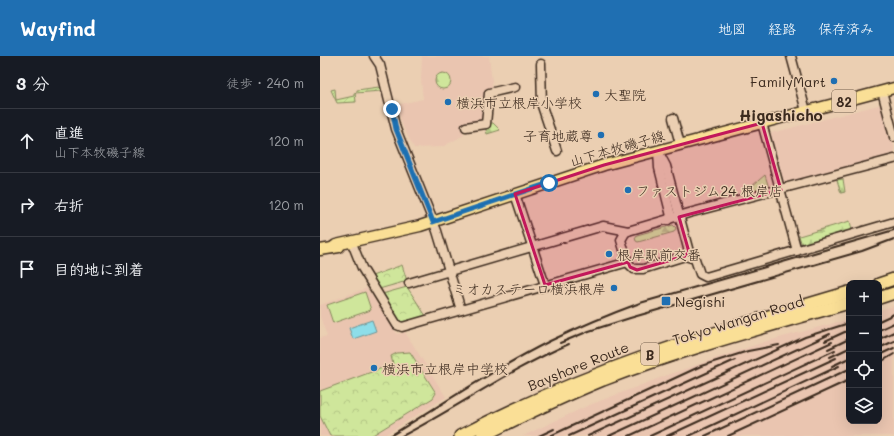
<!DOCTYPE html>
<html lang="ja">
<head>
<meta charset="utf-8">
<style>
  body { margin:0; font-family:Mali,"Klee One",sans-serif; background:#242831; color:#f1f3f6 }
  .controls { position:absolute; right:12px; bottom:12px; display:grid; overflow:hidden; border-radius:8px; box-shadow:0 4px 16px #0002 }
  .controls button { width:36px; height:36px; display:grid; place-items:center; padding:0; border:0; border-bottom:1px solid #363941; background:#171b24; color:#f1f3f6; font:20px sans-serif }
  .stop { position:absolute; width:12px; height:12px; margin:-9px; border:3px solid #1f6fb2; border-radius:50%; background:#fff }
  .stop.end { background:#1f6fb2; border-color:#fff; box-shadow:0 1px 4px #0008 }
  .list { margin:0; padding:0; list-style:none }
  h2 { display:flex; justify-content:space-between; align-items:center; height:52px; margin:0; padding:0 16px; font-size:17px }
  h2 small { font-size:13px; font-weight:400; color:#9ea1a6 }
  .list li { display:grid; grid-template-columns:26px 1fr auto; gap:12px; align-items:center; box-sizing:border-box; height:64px; padding:0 16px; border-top:1px solid #363941 }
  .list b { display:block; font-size:15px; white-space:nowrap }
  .list p { margin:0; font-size:13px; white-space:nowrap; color:#9ea1a6 }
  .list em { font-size:13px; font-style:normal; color:#9ea1a6 }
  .icon { flex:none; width:22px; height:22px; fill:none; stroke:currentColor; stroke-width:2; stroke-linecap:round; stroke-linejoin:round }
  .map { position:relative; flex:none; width:574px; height:380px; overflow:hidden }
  header { display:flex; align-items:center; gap:24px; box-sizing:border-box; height:56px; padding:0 20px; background:#1f6fb2; color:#fff }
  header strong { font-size:19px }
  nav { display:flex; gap:22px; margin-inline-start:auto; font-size:14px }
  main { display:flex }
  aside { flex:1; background:#171b24 }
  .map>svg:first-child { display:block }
  .built { fill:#eac5b0 }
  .forest { fill:url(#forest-firs); stroke:#85885c }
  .park { fill:url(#park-crowns); stroke:#85885c }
  .garden { fill:url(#garden-furrows); stroke:#85885c }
  .pitch { fill:#cfe69b; stroke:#85885c }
  .water { fill:#8ddee9; stroke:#6c9698 }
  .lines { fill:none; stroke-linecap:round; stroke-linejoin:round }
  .minor-casing { stroke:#3b2a1e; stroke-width:11 }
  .major-casing { stroke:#3b2a1e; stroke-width:13 }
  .highway-casing { stroke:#3b2a1e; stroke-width:14 }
  .minor { stroke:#ebcfb2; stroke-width:8 }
  .major { stroke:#fadf96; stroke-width:10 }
  .highway { stroke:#fadf96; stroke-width:11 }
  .rail { stroke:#3b2a1e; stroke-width:2 }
  .route { stroke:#1f6fb2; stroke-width:5 }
  .marked { fill:#c2185b; fill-opacity:0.2; stroke:#c2185b; stroke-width:3; stroke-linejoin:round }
  .poi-dot { fill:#1f6fb2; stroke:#ebcfb2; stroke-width:1.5 }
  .labels { text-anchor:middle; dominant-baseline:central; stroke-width:3; stroke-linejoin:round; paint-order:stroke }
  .shield { fill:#ebcfb2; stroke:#705c4a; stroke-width:1 }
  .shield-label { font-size:13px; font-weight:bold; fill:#3b2a1e }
  .poi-label { font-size:14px; fill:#3b2a1e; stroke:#ebcfb2; text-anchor:start }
  .street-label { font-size:14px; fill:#3b2a1e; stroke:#ebcfb2 }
  .neighbourhood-label { font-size:15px; font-weight:bold; fill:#3b2a1e; stroke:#ebcfb2 }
</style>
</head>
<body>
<header>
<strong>Wayfind</strong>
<nav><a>地図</a><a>経路</a><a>保存済み</a></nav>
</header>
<main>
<aside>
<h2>3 分<small>徒歩 · 240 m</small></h2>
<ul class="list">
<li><svg class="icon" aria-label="ahead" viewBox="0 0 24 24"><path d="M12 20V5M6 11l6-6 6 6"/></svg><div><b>直進</b><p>山下本牧磯子線</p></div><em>120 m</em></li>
<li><svg class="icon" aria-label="right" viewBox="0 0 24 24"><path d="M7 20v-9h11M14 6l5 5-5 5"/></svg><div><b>右折</b></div><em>120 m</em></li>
<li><svg class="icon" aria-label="arrive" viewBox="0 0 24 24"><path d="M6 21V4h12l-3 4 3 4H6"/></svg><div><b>目的地に到着</b></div></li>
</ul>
</aside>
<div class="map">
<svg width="574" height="380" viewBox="0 0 574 380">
  <defs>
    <pattern id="forest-firs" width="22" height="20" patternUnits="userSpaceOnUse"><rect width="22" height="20" fill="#cfe69b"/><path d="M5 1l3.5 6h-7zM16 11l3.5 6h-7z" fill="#b3c585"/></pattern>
    <pattern id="park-crowns" width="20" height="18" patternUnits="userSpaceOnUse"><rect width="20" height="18" fill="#cfe69b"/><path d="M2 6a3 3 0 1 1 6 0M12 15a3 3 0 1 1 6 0" fill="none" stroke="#b3c585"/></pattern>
    <pattern id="garden-furrows" width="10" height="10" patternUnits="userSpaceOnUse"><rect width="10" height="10" fill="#cfe69b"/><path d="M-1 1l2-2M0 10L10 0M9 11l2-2" fill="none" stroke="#b3c585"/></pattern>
  </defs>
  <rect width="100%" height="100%" fill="#ebcfb2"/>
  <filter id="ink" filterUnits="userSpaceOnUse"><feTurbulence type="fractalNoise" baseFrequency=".025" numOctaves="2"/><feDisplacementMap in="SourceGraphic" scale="8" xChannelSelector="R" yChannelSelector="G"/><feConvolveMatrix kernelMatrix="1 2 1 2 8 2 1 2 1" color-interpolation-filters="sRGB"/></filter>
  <g filter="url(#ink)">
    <g class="built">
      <path d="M102 0H169L173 34 165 70 143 75 144 79 122 91 94 92 83 71 76 49 103 43 101 24Z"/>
      <path d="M562 48 574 91V99L463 129 462 128 448 78Z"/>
      <path d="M47 232 77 278 85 276 126 341 63 380H0V282L7 280 0 261V249Z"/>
      <path d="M574 250V380H203L267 350 350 318 444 286 529 263V365H559V254Z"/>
    </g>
    <g class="forest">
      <circle cx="123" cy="25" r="8"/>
      <path d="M170 67H173L180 74 167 78 165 70Z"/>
      <path d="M523 123 525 136 521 137 517 124Z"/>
      <path d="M530 165 532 174 482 189 479 180Z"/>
      <path d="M353 169 356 172 354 176 318 186 316 185 315 182 317 179Z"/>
    </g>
    <g class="park">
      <path d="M445 119 449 132 419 141Z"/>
      <path d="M82 209 87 225 59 233 52 220Z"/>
      <path d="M87 231 106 260 83 266H79L62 238Z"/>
      <path d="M90 296 116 337 113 342 51 380H10L0 360V335L73 308 71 300 77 297Z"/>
    </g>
    <path class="garden" d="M59 31 61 35 35 37 36 46 17 47 11 34 15 33 16 44 34 40V37L37 36V34Z"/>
    <path class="pitch" d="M45 236 51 254 13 267 7 249Z"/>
    <path class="water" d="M52 264 56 275 33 283 29 272Z"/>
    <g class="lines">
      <defs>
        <g id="minor">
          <path d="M54 0 60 9 76 73 117 175 141 254"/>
          <path d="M471 0 486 55"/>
          <path d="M221 8 222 50 237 95"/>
          <path d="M562 35 574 81"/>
          <path d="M353 62 360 88"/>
          <path d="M442 67 477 195"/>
          <path d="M146 71 166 68 169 37 195 31"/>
          <path d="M338 95 346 110 369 196 365 200"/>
          <path d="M338 95 339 112 351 160 348 164"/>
          <path d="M574 103 369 157 308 175 305 177 301 184 308 207 314 213H323L365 200 375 203 380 218 386 221 574 166"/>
          <path d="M195 138 225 229"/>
          <path d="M32 187 42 212 77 269 82 271 308 206"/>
          <path d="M89 227 283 170 308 175"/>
        </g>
        <g id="major">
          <path d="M12 192 16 189 100 170 284 109 574 32"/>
          <path d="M0 194 19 191"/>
        </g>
        <g id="highway">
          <path d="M559 228 574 223"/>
          <path d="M559 242 574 237"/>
          <path d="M140 380C266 314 393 276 529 236"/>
          <path d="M162 380C202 360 242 341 283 324 363 293 446 271 529 247"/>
        </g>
      </defs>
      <use href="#minor" class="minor-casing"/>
      <use href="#major" class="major-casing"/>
      <use href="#highway" class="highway-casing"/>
      <use href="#minor" class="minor"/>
      <use href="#major" class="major"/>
      <use href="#highway" class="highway"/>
      <g class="rail">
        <path d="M559 265 574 258"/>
        <path d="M559 274 574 267"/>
        <path d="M559 283 574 276"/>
        <path d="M505 285 529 274"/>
        <path d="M240 287 269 275 310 262 542 195 574 183"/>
        <path d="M559 292 574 285"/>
        <path d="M508 293 529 283"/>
        <path d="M559 299 574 292"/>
        <path d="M510 301 529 292"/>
        <path d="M559 307 574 298"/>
        <path d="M512 310 529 302"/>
        <path d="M70 380C122 348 176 312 230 285 259 271 290 258 320 247L574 174"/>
        <path d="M82 380C139 351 190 313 249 288"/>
        <path d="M219 380 234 373"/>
        <path d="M230 380 381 310 428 295 459 289"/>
        <path d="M249 380 415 304"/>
        <path d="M268 380 485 281 529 267"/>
        <path d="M289 380 510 278"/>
        <path d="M309 380 512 286"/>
        <path d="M330 380 515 294"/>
        <path d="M347 380 516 302"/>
        <path d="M369 380 519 310"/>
        <path d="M385 380 529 313"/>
        <path d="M408 380 529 324"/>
      </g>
    </g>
  </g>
  <g class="lines" filter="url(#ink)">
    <path class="route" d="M72 53 76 73 113 166 229 127"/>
  </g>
  <path class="marked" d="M442 67 461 134 359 161 369 196 365 200 317 214 310 211 308 206 225 229 195 138 284 109Z"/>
  <g class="poi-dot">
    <circle cx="514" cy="25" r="4"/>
    <circle cx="276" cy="38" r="4"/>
    <circle cx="128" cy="46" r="4"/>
    <circle cx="281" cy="79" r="4"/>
    <circle cx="308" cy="134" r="4"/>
    <circle cx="289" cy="198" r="4"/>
    <circle cx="294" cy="232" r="4"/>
    <rect x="341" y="240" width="10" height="10" rx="2"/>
    <circle cx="54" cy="312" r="4"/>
  </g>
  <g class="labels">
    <g class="shield">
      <rect x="512" y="34" width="24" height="22" rx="3"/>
      <rect x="321" y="287" width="18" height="22" rx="3"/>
    </g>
    <g class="shield-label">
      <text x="524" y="45">82</text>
      <text x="330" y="298">B</text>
    </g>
    <g class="poi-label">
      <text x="506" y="25" text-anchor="end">FamilyMart</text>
      <text x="284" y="38">大聖院</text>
      <text x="136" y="46">横浜市立根岸小学校</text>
      <text x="273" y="79" text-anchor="end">子育地蔵尊</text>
      <text x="316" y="134">ファストジム24 根岸店</text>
      <text x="297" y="198">根岸駅前交番</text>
      <text x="286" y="232" text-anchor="end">ミオカステーロ横浜根岸</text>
      <text x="355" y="245">Negishi</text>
      <text x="62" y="312">横浜市立根岸中学校</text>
    </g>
    <g class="street-label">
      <text transform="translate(297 92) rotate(-16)">山下本牧磯子線</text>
      <text transform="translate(418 264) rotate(-17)">Tokyo Wangan Road</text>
      <text transform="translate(258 310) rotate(-22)">Bayshore Route</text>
    </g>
    <g class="neighbourhood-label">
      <text x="461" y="59">Higashicho</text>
    </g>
  </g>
</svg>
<div class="controls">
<button>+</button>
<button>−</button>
<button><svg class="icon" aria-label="locate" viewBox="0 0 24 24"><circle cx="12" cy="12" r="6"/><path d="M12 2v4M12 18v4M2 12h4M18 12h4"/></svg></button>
<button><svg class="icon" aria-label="layers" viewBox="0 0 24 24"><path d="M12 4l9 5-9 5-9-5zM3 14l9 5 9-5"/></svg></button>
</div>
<div class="stop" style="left:229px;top:127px"></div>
<div class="stop end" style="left:72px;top:53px"></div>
</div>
</main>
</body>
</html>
